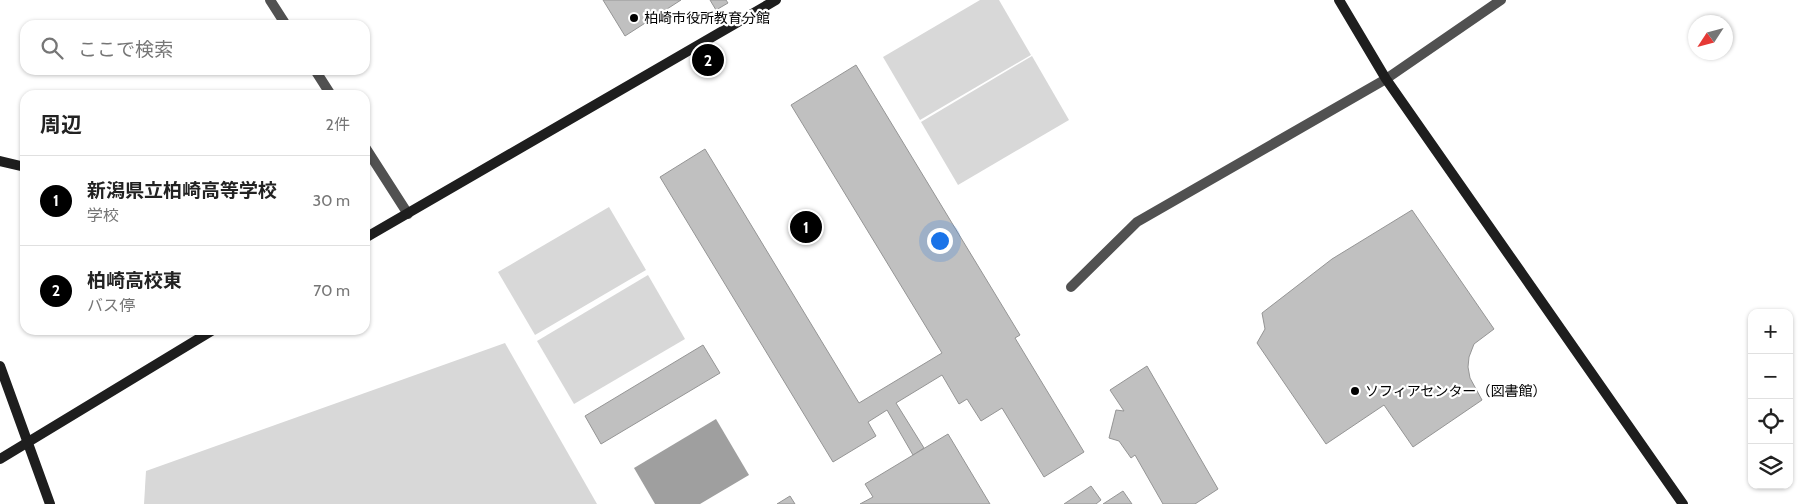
<!DOCTYPE html>
<html lang="ja">
<head>
<meta charset="utf-8">
<style>
  body { margin:0; font-family:Cabin,"Noto Sans JP",sans-serif; background:#f2f2f2; color:#222 }
  .controls { position:absolute; right:15px; bottom:15px; display:grid; overflow:hidden; border-radius:10px; box-shadow:0 1px 4px #0004 }
  .controls button { width:45px; height:45px; display:grid; place-items:center; padding:0; border:0; border-bottom:1px solid #e0e0e0; background:#fff; color:#222; font:25px sans-serif }
  .compass { position:absolute; left:1688px; top:15px; width:45px; height:45px; border-radius:50%; background:#fff; box-shadow:0 1px 4px #0004; rotate:234deg }
  .you { position:absolute; left:939px; top:240px; width:18px; height:18px; margin:-12px; border:4px solid #fff; border-radius:50%; background:#1a73e8; box-shadow:0 0 0 8px #1a73e833 }
  .badge { display:grid; place-items:center; width:32px; height:32px; border-radius:50%; background:#000; color:#fff; font-size:16px; font-weight:700 }
  .pin { position:absolute; translate:-50% -50%; border:2px solid #fff; box-shadow:0 1px 5px #0006 }
  .list { margin:0; padding:0; list-style:none }
  h2 { display:flex; justify-content:space-between; align-items:center; height:65px; margin:0; padding:0 20px; font-size:21px }
  h2 small { font-size:16px; font-weight:400; color:#767676 }
  .list li { display:grid; grid-template-columns:32px 1fr auto; gap:15px; align-items:center; box-sizing:border-box; height:90px; padding:0 20px; border-top:1px solid #e0e0e0 }
  .list b { display:block; font-size:19px; white-space:nowrap }
  .list p { margin:0; font-size:16px; white-space:nowrap; color:#767676 }
  .list em { font-size:16px; font-style:normal; color:#767676 }
  .icon { flex:none; width:28px; height:28px; fill:none; stroke:currentColor; stroke-width:2; stroke-linecap:round; stroke-linejoin:round }
  .map { position:relative; flex:none; width:1808px; height:504px; overflow:hidden }
  .search { position:absolute; background:#fff; box-shadow:0 1px 4px #0004; left:20px; top:20px; width:350px; height:55px; display:flex; align-items:center; gap:12px; box-sizing:border-box; padding:0 18px; border-radius:15px; color:#767676; font-size:19px }
  .panel { position:absolute; background:#fff; box-shadow:0 1px 4px #0004; left:20px; top:90px; width:350px; height:245px; border-radius:15px }
  .map>svg:first-child { display:block }
  .green { fill:#d8d8d8 }
  .water { fill:#9f9f9f }
  .building { fill:#c0c0c0; stroke:#959595 }
  .lines { fill:none; stroke-linecap:round; stroke-linejoin:round }
  .street { stroke:#515151; stroke-width:10 }
  .secondary { stroke:#1e1e1e; stroke-width:10 }
  .poi-dot { fill:#000; stroke:#fff; stroke-width:2 }
  .labels { text-anchor:middle; dominant-baseline:central; stroke-width:4.5; stroke-linejoin:round; paint-order:stroke }
  .poi-label { font-size:14px; fill:#000; stroke:#fff; text-anchor:start }
</style>
</head>
<body>
<div class="map">
<svg width="1808" height="504" viewBox="0 0 1808 504">
  <rect width="100%" height="100%" fill="#fff"/>
  <g class="green">
    <path d="M980 0H999L1031 55 920 120 883 57Z"/>
    <path d="M1032 56 1069 120 958 185 921 122Z"/>
    <path d="M609 207 646 270 535 335 498 272Z"/>
    <path d="M648 275 685 339 574 404 537 341Z"/>
    <path d="M505 343 597 504H144L146 471Z"/>
  </g>
  <path class="water" d="M716 419 749 475 700 504H655L634 468Z"/>
  <g class="building">
    <path d="M603 0H681L625 36Z"/>
    <path d="M710 0H726L728 3 716 10Z"/>
    <path d="M856 65 1020 335 1015 338 1084 452 1044 477 1002 408 981 421 967 399 959 404 942 375 896 403 924 448 913 455 887 410 868 422 876 436 833 462 660 177 705 149 859 403 942 353 791 105Z"/>
    <path d="M1412 210 1494 329 1474 344 1469 357 1468 367 1470 378 1482 400 1413 447 1384 405 1326 444 1257 343 1265 329 1262 313 1332 259Z"/>
    <path d="M703 345 720 373 601 444 585 416Z"/>
    <path d="M1147 366 1218 489 1195 504H1163L1135 455 1131 458 1119 441 1109 438 1116 410 1124 411 1110 390Z"/>
    <path d="M948 434 990 504H860L873 497 865 484Z"/>
    <path d="M1091 486 1101 500 1096 504H1064Z"/>
    <path d="M1123 491 1132 504H1103Z"/>
    <path d="M790 496 795 504H777Z"/>
  </g>
  <g class="lines">
    <g class="street">
      <path d="M270 0 286 25"/>
      <path d="M315 70 331 95"/>
      <path d="M365 147 408 214"/>
      <path d="M1071 287 1137 222 1386 79 1501 0"/>
    </g>
    <g class="secondary">
      <path d="M1339 0 1386 79 1683 504"/>
      <path d="M0 161 25 167"/>
      <path d="M365 238 776 0"/>
      <path d="M0 366 50 504"/>
      <path d="M0 459 213 330"/>
    </g>
  </g>
  <g class="poi-dot">
    <circle cx="634" cy="18" r="5"/>
    <circle cx="1355" cy="391" r="5"/>
  </g>
  <g class="labels">
    <g class="poi-label">
      <text x="644" y="18">柏崎市役所教育分館</text>
      <text x="1365" y="391">ソフィアセンター（図書館）</text>
    </g>
  </g>
</svg>
<div class="controls">
<button>+</button>
<button>−</button>
<button><svg class="icon" aria-label="locate" viewBox="0 0 24 24"><circle cx="12" cy="12" r="6"/><path d="M12 2v4M12 18v4M2 12h4M18 12h4"/></svg></button>
<button><svg class="icon" aria-label="layers" viewBox="0 0 24 24"><path d="M12 4l9 5-9 5-9-5zM3 14l9 5 9-5"/></svg></button>
</div>
<svg class="compass" viewBox="-18 -18 36 36"><path d="M0-13l5 13h-10z" fill="#e53935"/><path d="M0 13l5-13h-10z" fill="#767676"/></svg>
<div class="you"></div>
<div class="pin badge" style="left:806px;top:227px">1</div>
<div class="pin badge" style="left:708px;top:60px">2</div>
<div class="search"><svg class="icon" aria-label="search" viewBox="0 0 24 24"><circle cx="10" cy="10" r="6"/><path d="M15 15l6 6"/></svg>ここで検索</div>
<section class="panel">
<h2>周辺<small>2件</small></h2>
<ul class="list">
<li><span class="badge">1</span><div><b>新潟県立柏崎高等学校</b><p>学校</p></div><em>30 m</em></li>
<li><span class="badge">2</span><div><b>柏崎高校東</b><p>バス停</p></div><em>70 m</em></li>
</ul>
</section>
</div>
</body>
</html>
